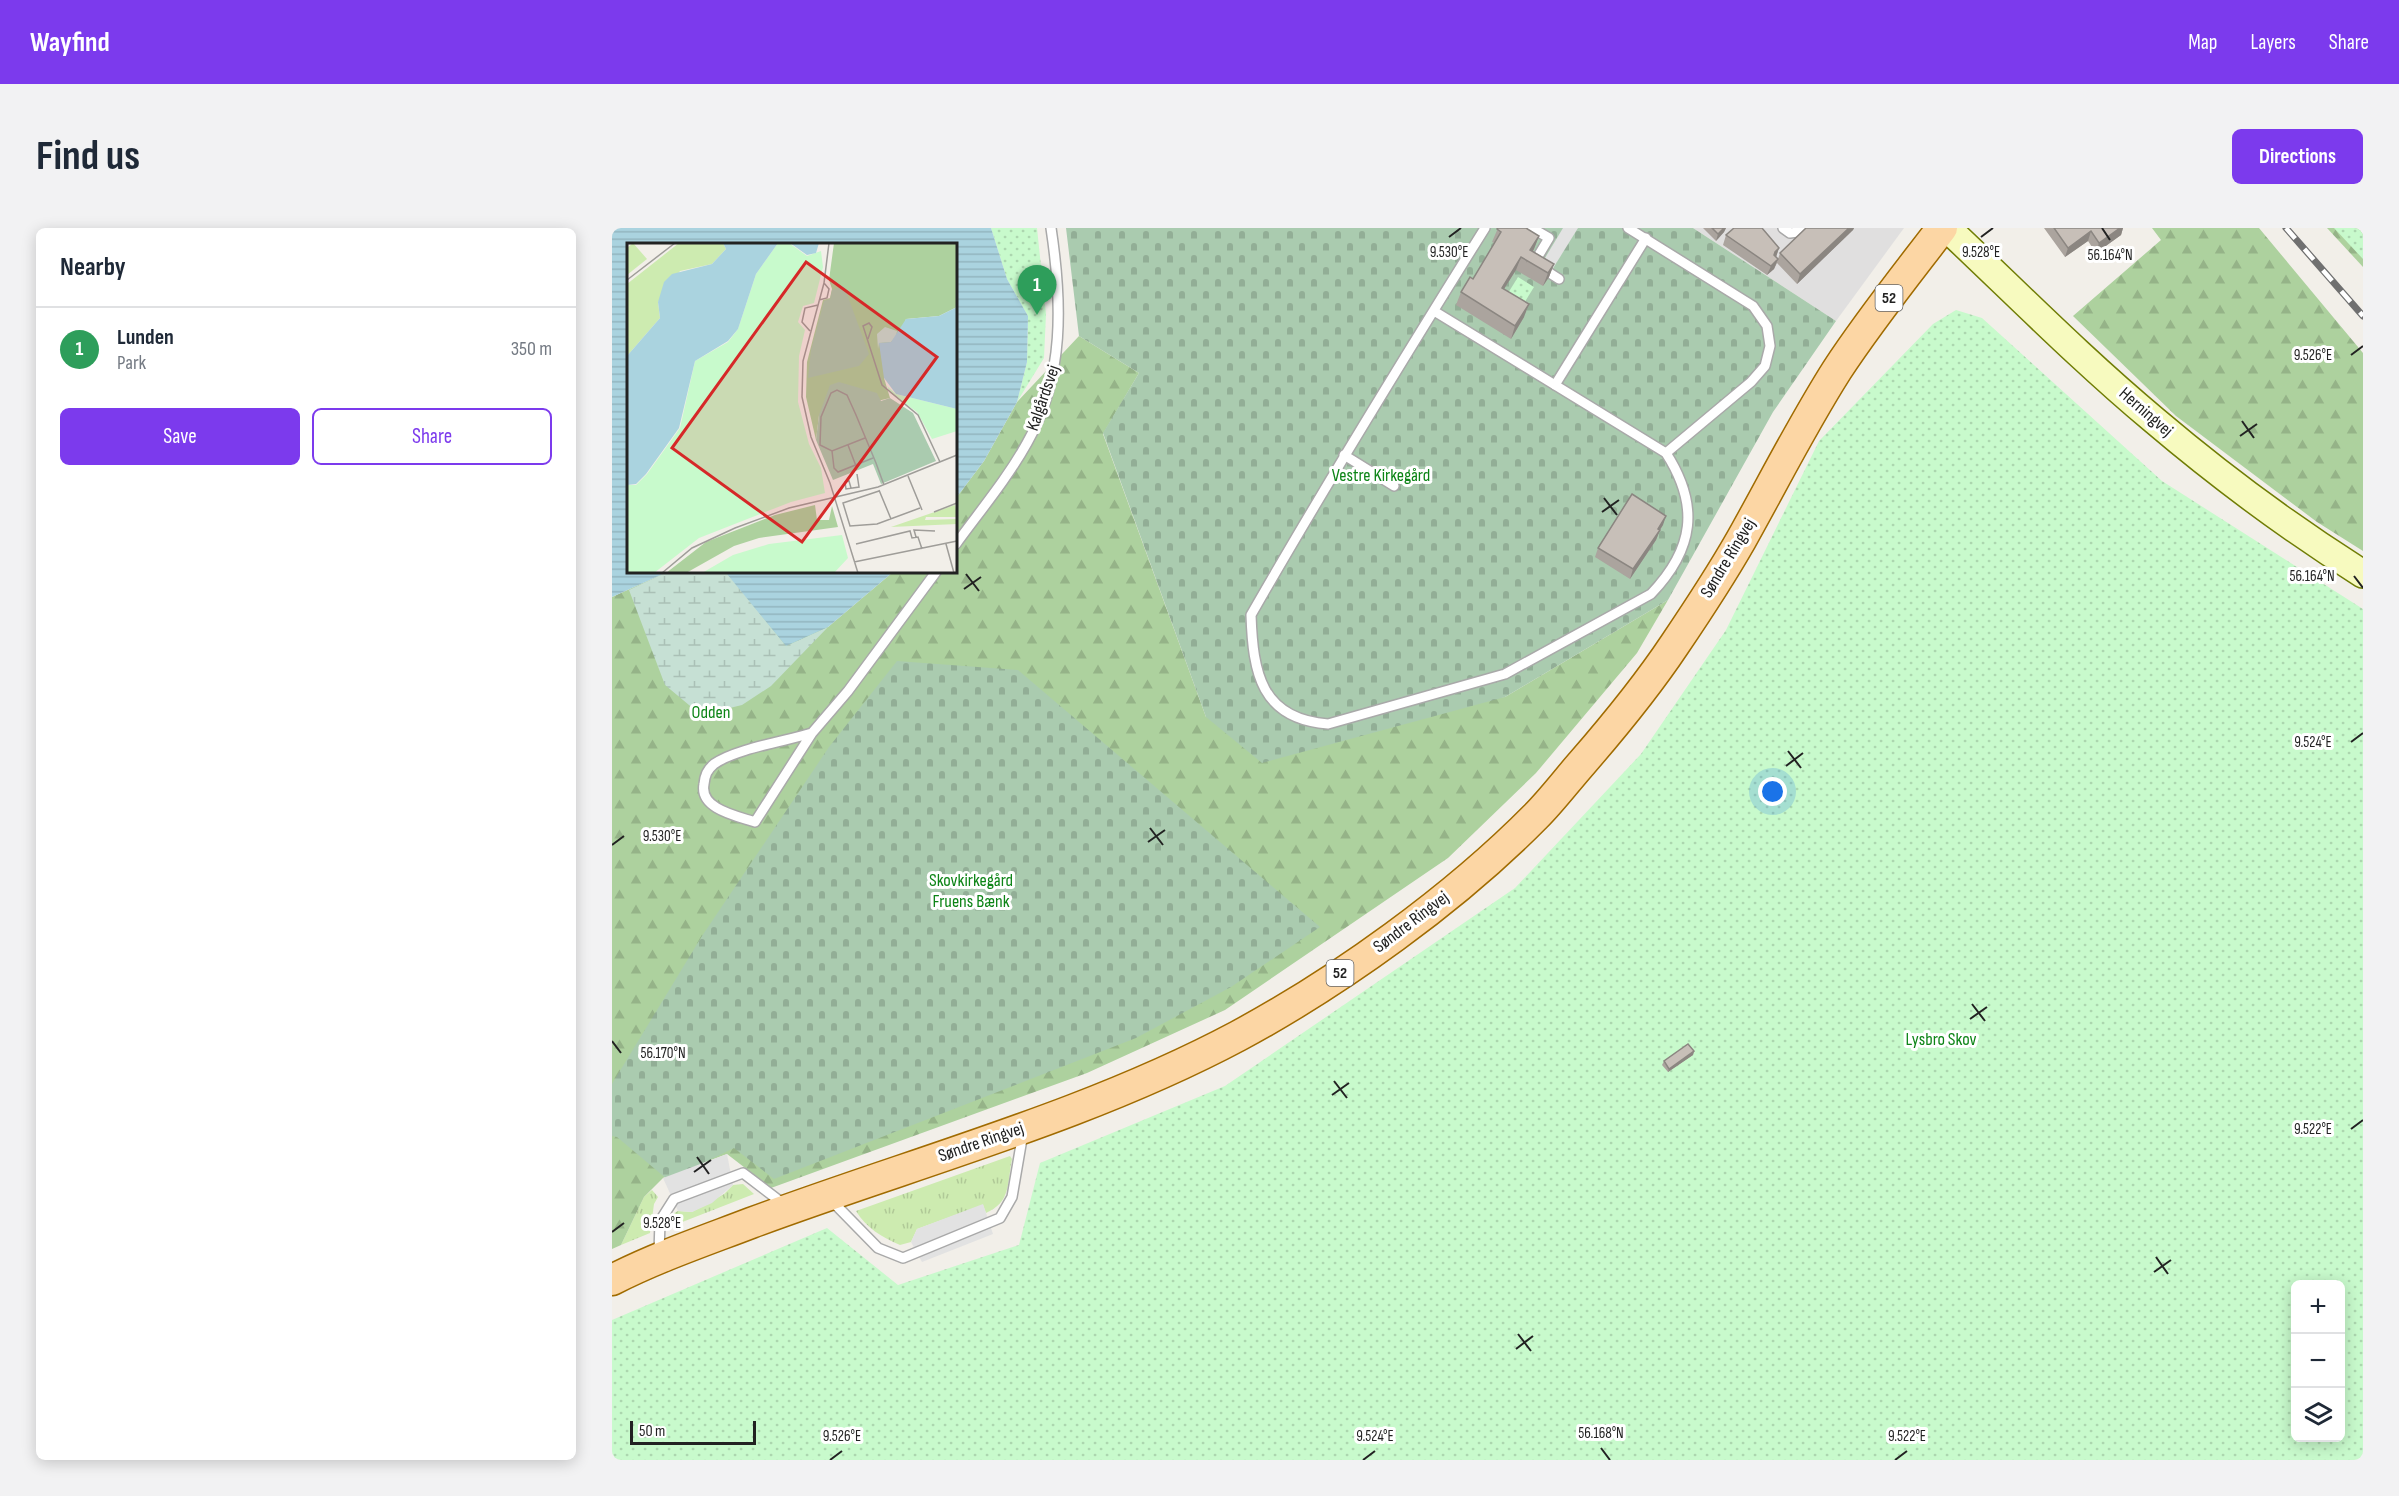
<!DOCTYPE html>
<html lang="en">
<head>
<meta charset="utf-8">
<style>
  body { margin:0; font-family:"Sofia Sans Condensed",sans-serif; background:#f2f2f3; color:#1f2937 }
  .controls { position:absolute; right:18px; bottom:18px; display:grid; overflow:hidden; border-radius:9px; box-shadow:0 3px 15px #0003 }
  .controls button { width:54px; height:54px; display:grid; place-items:center; padding:0; border:0; border-bottom:2px solid #e0e1e3; background:#fff; color:#1f2937; font:30px sans-serif }
  .scale { position:absolute; left:18px; bottom:15px; width:126px; box-sizing:border-box; padding-left:6px; border:3px solid #222; border-top:0; font-size:16px; line-height:21px; white-space:nowrap; color:#222; -webkit-text-stroke:4px #fff; paint-order:stroke }
  .you { position:absolute; left:1161px; top:564px; width:21px; height:21px; margin:-15px; border:4px solid #fff; border-radius:50%; background:#1a73e8; box-shadow:0 0 0 9px #1a73e833 }
  .badge { display:grid; place-items:center; width:39px; height:39px; border-radius:50%; background:#7c3aed; color:#fff; font-size:20px; font-weight:700 }
  .pin { position:absolute; translate:-50% -50px; filter:drop-shadow(0 2px 3px #0008) }
  .pin::after { content:''; position:absolute; top:32px; width:21px; height:18px; background:inherit; clip-path:polygon(0 0,100% 0,50% 100%) }
  .list { margin:0; padding:0; list-style:none }
  h2 { display:flex; justify-content:space-between; align-items:center; height:78px; margin:0; padding:0 24px; font-size:26px }
  h2 small { font-size:20px; font-weight:400; color:#747a83 }
  .list li { display:grid; grid-template-columns:39px 1fr auto; gap:18px; align-items:center; box-sizing:border-box; height:84px; padding:0 24px; border-top:2px solid #e0e1e3 }
  .list b { display:block; font-size:22px; white-space:nowrap }
  .list p { margin:0; font-size:20px; white-space:nowrap; color:#747a83 }
  .list em { font-size:20px; font-style:normal; color:#747a83 }
  .actions { display:flex; gap:12px; padding:18px 24px }
  .actions a { flex:1; padding:14px 0; border:2px solid #7c3aed; border-radius:9px; text-align:center; font-size:21px; color:#7c3aed }
  .actions .main { background:#7c3aed; color:#fff }
  .icon { flex:none; width:33px; height:33px; fill:none; stroke:currentColor; stroke-width:2; stroke-linecap:round; stroke-linejoin:round }
  .map { position:relative; flex:none; width:1751px; height:1232px; overflow:hidden; border-radius:9px }
  header { display:flex; align-items:center; gap:36px; box-sizing:border-box; height:84px; padding:0 30px; background:#7c3aed; color:#fff }
  header strong { font-size:28px }
  nav { display:flex; gap:33px; margin-inline-start:auto; font-size:21px }
  .intro { display:flex; align-items:center; justify-content:space-between; box-sizing:border-box; height:144px; padding:0 36px }
  h1 { margin:0; font-size:42px }
  .button { padding:15px 27px; border-radius:9px; background:#7c3aed; color:#fff; font-size:21px; font-weight:700 }
  main { display:flex; gap:36px; padding:0 36px }
  aside { flex:1; background:#fff; border-radius:9px; box-shadow:0 3px 15px #0003 }
  .map>svg:first-child { display:block }
  .residential { fill:#e0dfdf }
  .grass { fill:url(#grass-tufts) }
  .forest { fill:url(#forest-firs) }
  .wetland { fill:url(#wetland-marsh) }
  .cemetery { fill:url(#cemetery-stones) }
  .park { fill:url(#park-dots); fill-rule:evenodd }
  .parking { fill:#e2e2e2 }
  .water { fill:url(#water-rules) }
  .lines { fill:none; stroke-linecap:round; stroke-linejoin:round }
  .lane-casing { stroke:#a9a9a9; stroke-width:12 }
  .secondary-casing { stroke:#707d05; stroke-width:30 }
  .primary-casing { stroke:#a06b00; stroke-width:33 }
  .lane { stroke:#fff; stroke-width:9 }
  .secondary { stroke:#f7fabf; stroke-width:27 }
  .primary { stroke:#fcd6a4; stroke-width:30 }
  .rail-casing { stroke:#707070; stroke-width:7 }
  .rail { stroke:#fff; stroke-width:4.5; stroke-dasharray:14; stroke-linecap:butt }
  .wall { fill:#aba49e }
  .shaded-wall { fill:#8b8681 }
  .building { fill:#c7bfb8; stroke:#8b8681; stroke-width:1.5 }
  .ticks { fill:none; stroke:#222; stroke-width:2 }
  .labels { text-anchor:middle; dominant-baseline:central; stroke-width:6; stroke-linejoin:round; paint-order:stroke }
  .shield { fill:#fff; stroke:#646464; stroke-width:1.5 }
  .shield-label { font-size:16px; font-weight:bold; fill:#222 }
  .street-label { font-size:18px; fill:#222; stroke:#fff }
  .park-label { font-size:18px; fill:#0c8416; stroke:#fff }
  .inset-road { fill:none; stroke:#9f9d99; stroke-width:1.5 }
  .view { fill:#d62828; fill-opacity:0.15; stroke:#d62828; stroke-width:3 }
  .inset-edge { fill:none; stroke:#222; stroke-width:3 }
  .ticks-label { font-size:15px; text-anchor:middle; fill:#222; stroke:#fff; stroke-width:6; stroke-linejoin:round; paint-order:stroke }
</style>
</head>
<body>
<header>
<strong>Wayfind</strong>
<nav><a>Map</a><a>Layers</a><a>Share</a></nav>
</header>
<div class="intro"><h1>Find us</h1><a class="button">Directions</a></div>
<main>
<aside>
<h2>Nearby<small></small></h2>
<ul class="list">
<li><span class="badge" style="background:#2e9e5b">1</span><div><b>Lunden</b><p>Park</p></div><em>350 m</em></li>
</ul>
<div class="actions"><a class="main">Save</a><a>Share</a></div>
</aside>
<div class="map">
<svg width="1751" height="1232" viewBox="0 0 1751 1232">
  <defs>
    <pattern id="grass-tufts" width="24" height="20" patternUnits="userSpaceOnUse" patternTransform="scale(1.5)"><rect width="24" height="20" fill="#cdebb0"/><path d="M3 7l-1-3M5 7V3M7 7l1-3M15 17l-1-3M17 17v-4M19 17l1-3" fill="none" stroke="#b0c997"/></pattern>
    <pattern id="forest-firs" width="22" height="20" patternUnits="userSpaceOnUse" patternTransform="scale(1.5)"><rect width="22" height="20" fill="#add19e"/><path d="M5 1l3.5 6h-7zM16 11l3.5 6h-7z" fill="#95b388"/></pattern>
    <pattern id="wetland-marsh" width="20" height="14" patternUnits="userSpaceOnUse" patternTransform="scale(1.5)"><rect width="20" height="14" fill="#c6e0d4"/><path d="M1 5h8M5 5V1M11 12h8M15 12V8" fill="none" stroke="#aac0b6"/></pattern>
    <pattern id="cemetery-stones" width="16" height="16" patternUnits="userSpaceOnUse" patternTransform="scale(1.5)"><rect width="16" height="16" fill="#aacbaf"/><path d="M2 7V4a2 2 0 0 1 4 0v3zM10 15v-3a2 2 0 0 1 4 0v3z" fill="#92ae96"/></pattern>
    <pattern id="park-dots" width="8" height="8" patternUnits="userSpaceOnUse" patternTransform="scale(1.5)"><rect width="8" height="8" fill="#c8facc"/><path d="M2 2h.1M6 6h.1" fill="none" stroke="#acd6af" stroke-width="1.8" stroke-linecap="round"/></pattern>
    <pattern id="water-rules" width="6" height="5" patternUnits="userSpaceOnUse" patternTransform="scale(1.5)"><rect width="6" height="5" fill="#aad3df"/><path d="M0 2.5h6" fill="none" stroke="#92b5bf"/></pattern>
  </defs>
  <rect width="100%" height="100%" fill="#f2efe9"/>
  <path class="residential" d="M1081 0H1292L1224 93Z"/>
  <g class="grass">
    <path d="M398 928 400 931C395 956 399 974 374 985L371 977 305 1001 299 1014 288 1017C270 1009 254 1000 244 983Z"/>
    <path d="M131 956 142 966 55 1000V989L66 983 80 984 112 966 121 957Z"/>
    <path d="M40 962 46 969 42 976 38 1005 9 1017 32 969Z"/>
  </g>
  <g class="forest">
    <path d="M1540 0H1647L1751 125V323L1705 294 1564 188 1461 88 1549 12Z"/>
    <path d="M1715 0H1751V39Z"/>
    <path d="M467 108 527 145 491 206 594 489 893 469 1056 372 1025 425 924 545 836 630 613 782 475 845 159 960 115 926 51 950 32 969 9 1017 0 1021V369L53 345 216 399 281 344H344V270L372 233 405 174Z"/>
  </g>
  <path class="wetland" d="M53 345 116 346 174 418 216 399 159 458 130 477 89 487 53 457 17 362Z"/>
  <g class="cemetery">
    <path d="M454 0H1081L1224 93 1161 184 1056 372 893 469 650 535 594 489 491 205 527 145 467 108Z"/>
    <path d="M285 433 406 442 708 699 619 759 524 810 162 951 122 920 56 952 5 909 0 908V856L90 708 217 519Z"/>
  </g>
  <g class="park">
    <path d="M379 0H425L434 86 432 130 405 174 415 134 416 88 395 51Z"/>
    <path d="M1722 0H1751V31Z"/>
    <path d="M906 49 922 59 909 80 893 70Z"/>
    <path d="M1344 82 1370 90 1550 253 1751 381V1232H0V1092L215 1000 286 1057 407 1017 428 935 613 858 903 660 1029 526 1114 402 1207 213 1321 96ZM1684 1056H1728V1210H1684Z"/>
  </g>
  <g class="parking">
    <path d="M951 0H966L940 42 930 35Z"/>
    <path d="M115 926 121 957 100 975 80 984 66 983 51 950Z"/>
    <path d="M371 976 381 1006 310 1034 299 1014 305 1001Z"/>
  </g>
  <path class="water" d="M0 0H379L395 51 416 88 415 134 405 174 372 233 344 270V16H16V344H281L216 399 174 418 115 346 53 345 0 369Z"/>
  <g class="lines">
    <defs>
      <g id="lane">
        <path d="M920 0 937 10 922 35 947 51"/>
        <path d="M1016 0 1141 78 1155 98 1158 118 1153 138 1139 154 1054 225"/>
        <path d="M1171 0 1178 5 1186 4 1191 0"/>
        <path d="M822 83 1054 225C1088 278 1082 321 1039 366L893 446 716 496C649 491 641 445 639 387 714 256 793 128 873 0"/>
        <path d="M943 157 1034 10"/>
        <path d="M732 227 782 258"/>
        <path d="M344 316C368 283 395 251 415 215 453 149 450 73 439 0"/>
        <path d="M200 505C174 513 123 521 102 536 95 542 93 547 92 556 87 581 125 588 143 594L200 505 236 463 324 344"/>
        <path d="M218 971 266 1020 291 1030 388 990 400 969 411 905"/>
        <path d="M47 1025 48 993 62 971 131 945 173 977"/>
      </g>
      <path id="secondary" d="M1335 0C1403 64 1470 132 1542 192 1608 248 1678 300 1751 346"/>
      <path id="primary" d="M0 1052C45 1029 92 1013 139 995 300 935 474 889 626 808 728 753 842 671 924 588 940 572 955 552 970 535 1003 497 1035 458 1063 416 1086 382 1109 347 1129 312 1161 255 1190 197 1225 142 1257 93 1294 47 1330 0"/>
    </defs>
    <use href="#lane" class="lane-casing"/>
    <use href="#secondary" class="secondary-casing"/>
    <use href="#primary" class="primary-casing"/>
    <use href="#lane" class="lane"/>
    <use href="#secondary" class="secondary"/>
    <use href="#primary" class="primary"/>
    <defs>
      <path id="rail" d="M1674 0 1751 88"/>
    </defs>
    <use href="#rail" class="rail-casing"/>
    <use href="#rail" class="rail"/>
  </g>
  <g class="wall">
    <path d="M886 0 927 8 921 23 942 36 937 49 931 58 904 42 892 61 912 89 899 111 844 77 849 64 861 51 882 15 880 14Z"/>
    <path d="M1091 0H1114L1112 4 1104 13Z"/>
    <path d="M1194 0H1242L1241 2 1185 56 1165 35 1162 41 1155 47 1111 17 1114 7 1167 20 1164 29 1166 31 1168 25Z"/>
    <path d="M1432 0H1511L1509 7 1484 25 1476 13 1453 29Z"/>
    <path d="M1051 297 1048 302 1044 312 1018 351 983 329 986 320Z"/>
    <path d="M1082 823 1081 827 1056 844 1050 837 1052 833Z"/>
  </g>
  <g class="shaded-wall">
    <path d="M1112 0H1114L1112 4 1104 13 1106 6Z"/>
    <path d="M1237 0H1242L1241 2 1185 56 1188 46Z"/>
    <path d="M1508 0H1511L1509 7 1484 25 1487 15Z"/>
    <path d="M1479 3 1476 13 1453 29 1456 20Z"/>
    <path d="M927 8 922 21 914 35 918 22Z"/>
    <path d="M1167 20 1164 29 1159 33 1163 24Z"/>
    <path d="M909 29 904 42 885 72 890 60Z"/>
    <path d="M1166 31 1162 41 1155 47 1159 38Z"/>
    <path d="M942 36 937 49 931 58 936 45Z"/>
    <path d="M917 76 912 89 899 111 903 98Z"/>
    <path d="M1054 288 1051 297 1045 306 1048 302 1044 312 1018 351 1021 341Z"/>
    <path d="M1082 823 1081 827 1056 844 1057 841Z"/>
  </g>
  <g class="building">
    <path d="M886 0H914L927 8 918 22 942 36 936 45 909 29 890 60 917 76 903 98 849 64 858 49 861 51 889 4 885 1Z"/>
    <path d="M1100 0H1112L1106 6Z"/>
    <path d="M1122 0H1150L1167 20 1163 24 1162 27 1166 31 1159 38 1114 7Z"/>
    <path d="M1194 0H1237L1188 46 1168 25Z"/>
    <path d="M1442 0H1508L1487 15 1479 3 1456 20Z"/>
    <path d="M1020 266 1054 288 1046 301 1048 302 1021 341 986 320Z"/>
    <path d="M1076 816 1082 823 1057 841 1052 833Z"/>
  </g>
  <path class="ticks" d="M1490 0 1498 12M837 9 849 0M1369 9 1381 0M1739 127 1751 118M1630 193 1642 210M1628 208 1645 196M992 270 1005 287M990 284 1007 272M354 346 367 363M1742 348 1751 360M352 361 369 349M1739 514 1751 505M1176 523 1189 540M1174 538 1191 525M538 600 551 617M536 614 553 602M0 617 12 608M1360 776 1373 793M1358 791 1375 779M0 813 9 825M722 853 735 870M720 867 737 855M1739 901 1751 892M85 929 97 946M82 944 99 932M0 1004 12 995M1544 1029 1556 1046M1542 1044 1559 1032M906 1106 919 1123M904 1121 921 1108M989 1220 998 1232M218 1232 230 1223M751 1232 763 1223M1283 1232 1295 1223"/>
  <g class="labels">
    <g class="shield">
      <rect x="1263.5" y="57" width="27" height="26" rx="4.5"/>
      <rect x="714.5" y="732" width="27" height="26" rx="4.5"/>
    </g>
    <g class="shield-label">
      <text x="1277" y="70">52</text>
      <text x="728" y="745">52</text>
    </g>
    <g class="street-label">
      <text transform="translate(431 170) rotate(-71)">Kalgårdsvej</text>
      <text transform="translate(1534 184) rotate(41)">Herningvej</text>
      <text transform="translate(1116 330) rotate(-59)">Søndre Ringvej</text>
      <text transform="translate(799 694) rotate(-37)">Søndre Ringvej</text>
      <text transform="translate(369 914) rotate(-19)">Søndre Ringvej</text>
    </g>
    <g class="park-label">
      <text x="769" y="247">Vestre Kirkegård</text>
      <text x="99" y="484">Odden</text>
      <text x="359" y="652">Skovkirkegård<tspan x="359" dy="21">Fruens Bænk</tspan></text>
      <text x="1329" y="811">Lysbro Skov</text>
    </g>
  </g>
  <g transform="translate(15 15)">
    <rect width="330" height="330" fill="#f2efe9"/>
    <path d="M52 0H96L99 6 85 21 53 28 31 59 33 75 0 113V41ZM328 262 330 274H299L298 277 330 276V281L264 284Z" fill="#cdebb0"/>
    <path d="M207 0H330V64L312 73 279 76 257 135 263 155 192 172 189 197 179 154 180 119 196 57 203 55 205 46 202 37ZM188 262 190 277H202L205 263 211 284 132 295 107 303 59 330H39L79 299 148 272Z" fill="#add19e"/>
    <path d="M258 84 270 88 269 93 264 99 252 100 251 106 250 91Z" fill="#c6e0d4"/>
    <path d="M217 43 242 111 232 123 181 135 184 107 197 58 203 56 205 47ZM212 139 250 150 254 158 263 155 286 170 309 218 254 241 246 221 206 237 189 197 192 172 203 142Z" fill="#aacbaf"/>
    <path d="M151 0H162L180 13 194 8 196 24 187 60 176 63 171 79 178 87 172 113 171 159 182 201 194 225 198 250 164 259 72 295 27 330H0V242H9L20 231 53 185 68 118 101 99 111 86 129 31ZM260 143 269 151 330 166V188L305 196 290 169 263 150ZM215 292 221 315 207 330H75L106 312 142 301Z" fill="#c8facc"/>
    <path d="M6 0 20 16 0 32V5Z" fill="#cdebb0"/>
    <path d="M96 0H151L129 31 111 86 101 98 68 118 52 185 19 231 9 241 0 242V113L33 75 31 59 37 39 45 31 85 21 99 6ZM163 0H192L189 10 180 12ZM330 64V166L269 151 257 135 252 100 264 99 279 76 312 73Z" fill="#aad3df"/>
    <path class="inset-road" d="M202 0 197 40 176 118 175 154 184 194 203 240 231 330M0 37 48 0M192 57 200 55 202 46 197 40M183 88 175 79 178 65 191 62M241 96 245 84 242 80 236 83 255 142 291 172 313 219M238 195 205 208 193 202 194 174 204 150 210 147 220 152 229 172 249 220 257 242M221 202 229 223M205 208 207 225 211 229 246 215M281 233 295 267M224 245 222 238 218 239 219 246 232 244 230 231M252 247 264 276M252 248 216 260 223 283 250 281 293 265M307 269 330 260M289 294 287 287 308 288M229 301 283 288 285 295 291 294 295 306M319 301 327 330M227 319 330 298M35 330 65 305 108 285 162 265 251 244 330 212"/>
    <path class="view" d="M179 19 310 114 175 299 45 205Z"/>
    <rect width="330" height="330" class="inset-edge"/>
  </g>
  <g class="ticks-label">
    <text x="837" y="29">9.530°E</text>
    <text x="1369" y="29">9.528°E</text>
    <text x="1498" y="32">56.164°N</text>
    <text x="1701" y="132">9.526°E</text>
    <text x="1700" y="353">56.164°N</text>
    <text x="1701" y="519">9.524°E</text>
    <text x="50" y="613">9.530°E</text>
    <text x="51" y="830">56.170°N</text>
    <text x="1701" y="906">9.522°E</text>
    <text x="50" y="1000">9.528°E</text>
    <text x="989" y="1210">56.168°N</text>
    <text x="230" y="1213">9.526°E</text>
    <text x="763" y="1213">9.524°E</text>
    <text x="1295" y="1213">9.522°E</text>
  </g>
</svg>
<div class="controls">
<button>+</button>
<button>−</button>
<button><svg class="icon" aria-label="layers" viewBox="0 0 24 24"><path d="M12 4l9 5-9 5-9-5zM3 14l9 5 9-5"/></svg></button>
</div>
<div class="scale">50 m</div>
<div class="you"></div>
<div class="pin badge" style="left:425px;top:87px;background:#2e9e5b">1</div>
</div>
</main>
</body>
</html>
